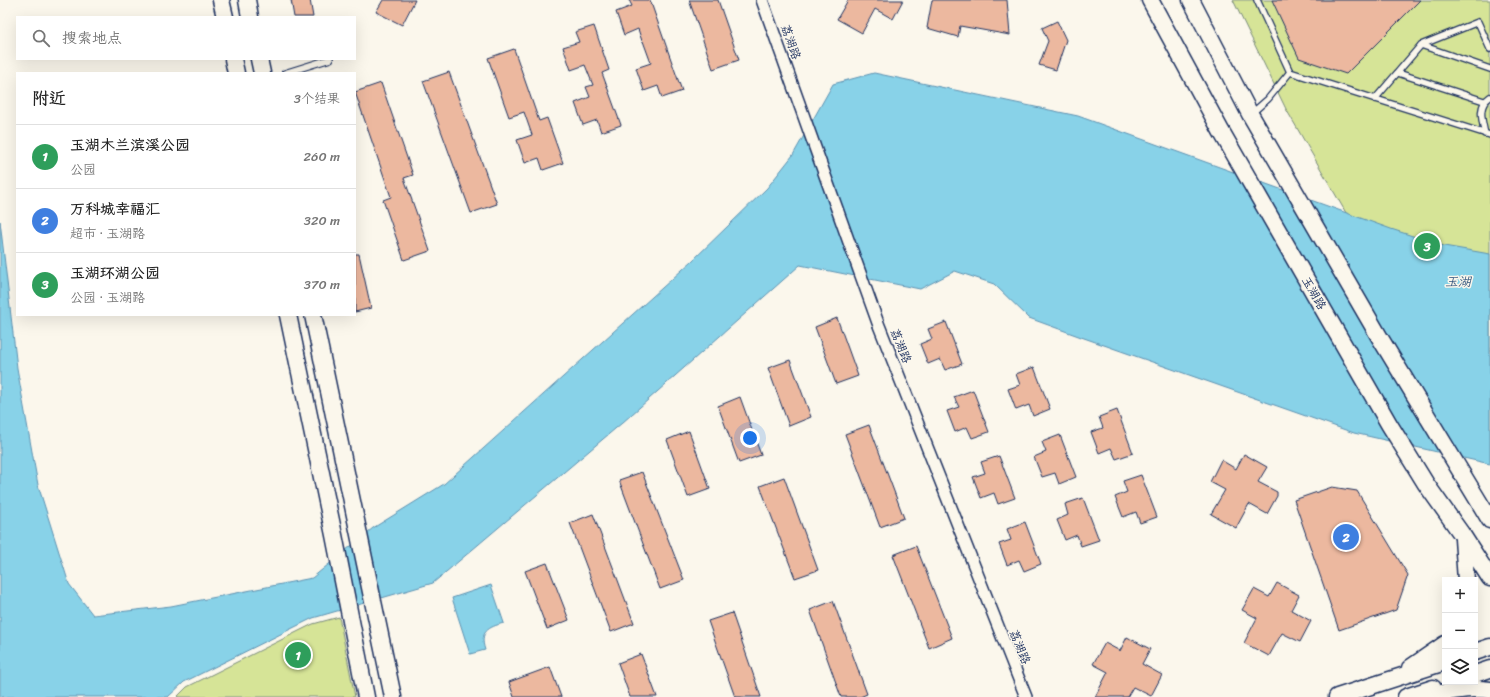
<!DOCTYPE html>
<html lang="zh">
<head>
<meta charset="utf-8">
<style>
  body { margin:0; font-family:Sriracha,"LXGW WenKai TC",sans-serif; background:#f2f2f2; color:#222 }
  .controls { position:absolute; right:12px; bottom:12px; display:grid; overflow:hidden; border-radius:0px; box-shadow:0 4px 16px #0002 }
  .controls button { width:36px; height:36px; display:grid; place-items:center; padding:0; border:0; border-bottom:1px solid #e0e0e0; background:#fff; color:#222; font:20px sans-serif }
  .you { position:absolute; left:750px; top:438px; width:14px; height:14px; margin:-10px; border:3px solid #fff; border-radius:50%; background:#1a73e8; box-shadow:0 0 0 6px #1a73e833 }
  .badge { display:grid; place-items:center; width:26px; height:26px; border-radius:50%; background:#7c3aed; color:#fff; font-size:13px; font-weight:700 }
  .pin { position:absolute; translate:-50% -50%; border:2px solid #fff; box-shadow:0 1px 4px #0006 }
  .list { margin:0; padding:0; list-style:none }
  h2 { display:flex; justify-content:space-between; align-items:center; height:52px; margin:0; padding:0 16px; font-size:17px }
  h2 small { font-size:13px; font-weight:400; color:#767676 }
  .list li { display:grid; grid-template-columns:26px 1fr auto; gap:12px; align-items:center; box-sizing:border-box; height:64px; padding:0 16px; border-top:1px solid #e0e0e0 }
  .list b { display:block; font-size:15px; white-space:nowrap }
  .list p { margin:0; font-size:13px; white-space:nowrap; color:#767676 }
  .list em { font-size:13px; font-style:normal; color:#767676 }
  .icon { flex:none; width:22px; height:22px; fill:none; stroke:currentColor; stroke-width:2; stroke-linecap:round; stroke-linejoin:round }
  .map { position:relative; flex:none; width:1490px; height:697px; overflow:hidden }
  .search { position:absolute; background:#fff; box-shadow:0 4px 16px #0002; left:16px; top:16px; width:340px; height:44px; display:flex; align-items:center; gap:10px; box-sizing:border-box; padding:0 14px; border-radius:0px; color:#767676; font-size:15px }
  .panel { position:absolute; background:#fff; box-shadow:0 4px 16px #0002; left:16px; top:72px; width:340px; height:244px; border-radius:0px }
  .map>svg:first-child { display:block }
  .green { fill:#d6e497; stroke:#788a7a }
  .water { fill:#88d2e8; stroke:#5c91b1 }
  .building { fill:#ecb89f; stroke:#1b2f5e }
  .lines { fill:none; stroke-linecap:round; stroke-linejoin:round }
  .lane-casing { stroke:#1b2f5e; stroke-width:8 }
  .street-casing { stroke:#1b2f5e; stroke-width:14 }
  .secondary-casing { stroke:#1b2f5e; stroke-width:19 }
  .lane { stroke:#fbf7ec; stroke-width:5.5 }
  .street { stroke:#fbf7ec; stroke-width:11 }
  .secondary { stroke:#fbf7ec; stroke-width:16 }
  .labels { text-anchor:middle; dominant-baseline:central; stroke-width:3; stroke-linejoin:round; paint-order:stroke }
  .street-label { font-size:12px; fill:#1b2f5e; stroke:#fbf7ec }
  .water-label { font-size:13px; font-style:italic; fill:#365880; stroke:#fbf7ec }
</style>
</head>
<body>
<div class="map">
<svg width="1490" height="697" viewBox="0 0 1490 697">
  <rect width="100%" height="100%" fill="#fbf7ec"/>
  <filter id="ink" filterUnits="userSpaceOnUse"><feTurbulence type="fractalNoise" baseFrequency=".025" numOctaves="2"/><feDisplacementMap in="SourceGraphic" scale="8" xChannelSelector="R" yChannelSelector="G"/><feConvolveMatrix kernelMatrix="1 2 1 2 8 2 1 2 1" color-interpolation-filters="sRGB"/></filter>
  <g filter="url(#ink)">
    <g class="green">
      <path d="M1233 0H1490V462L1286 109Z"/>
      <path d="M339 617 355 697H177L187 687 313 624Z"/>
    </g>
    <g class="water">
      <path d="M874 73 1078 116 1391 229 1444 246 1490 254V464L1354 433 1084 338 1029 318 994 284 955 271 920 289 800 265 622 423 433 583 313 618 184 682 168 697H0V221L17 368 38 485 69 584 93 615 171 606 312 578 373 528 444 484 692 261 767 188 793 155 833 84Z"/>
      <path d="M491 585 504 623C488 627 479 632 485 650L470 654 452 598Z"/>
    </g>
    <g class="building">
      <path d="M291 0H310L313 17H294Z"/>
      <path d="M383 0H415L402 25 376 12Z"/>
      <path d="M629 0H650L682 91 662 98 658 86 644 91 636 68 651 63 643 41H642L638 29 624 35 616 12 632 6Z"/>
      <path d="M689 0H718L739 60 713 69Z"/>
      <path d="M848 0H903L893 19 875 9 862 33 837 19Z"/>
      <path d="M932 0H1007L1010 35 960 26 958 37 927 28Z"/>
      <path d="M1272 0H1420L1346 74 1299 58Z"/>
      <path d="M1057 21 1066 40 1056 70 1039 65 1048 41 1042 28Z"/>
      <path d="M594 26 609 70 602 73 621 125 601 132 597 120 583 125 575 103 590 97 586 87 593 85 585 65 571 70 563 47 579 42 575 32Z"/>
      <path d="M514 49 539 121 547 118 563 163 543 170 539 158 525 163 517 140 532 135 524 112 509 117 488 58Z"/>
      <path d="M449 72 497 204 471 213 423 81Z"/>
      <path d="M381 83 413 175 404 178 430 251 404 260 383 200 391 197 355 92Z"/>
      <path d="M355 254H359L371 308 355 312Z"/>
      <path d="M837 318 858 376 836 384 815 327Z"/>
      <path d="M946 322 962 364 945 370 940 359 928 364 920 344 932 339 928 329Z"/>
      <path d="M790 360 811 417 789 426 768 368Z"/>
      <path d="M1034 367 1050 409 1033 416 1029 405 1016 410 1008 389 1020 385 1016 374Z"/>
      <path d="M973 390 989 432 972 438 967 427 955 432 947 411 959 407 954 397Z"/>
      <path d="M740 397 761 455 739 463 718 406Z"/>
      <path d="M1117 410 1133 453 1116 459 1111 448 1099 453 1091 432 1103 428 1099 417Z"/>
      <path d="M869 425 904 518 880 527 845 434Z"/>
      <path d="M689 431 710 489 688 497 667 440Z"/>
      <path d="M1060 435 1076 477 1059 484 1055 473 1042 477 1034 457 1046 452 1042 442Z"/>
      <path d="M1244 454 1267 467 1258 482 1277 492V496L1267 514 1249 504 1236 528 1211 514 1225 490 1210 482 1221 460 1236 469Z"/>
      <path d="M999 456 1015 498 998 504 994 493 981 498 973 477 985 473 981 462Z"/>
      <path d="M642 472 684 580 660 589 619 480Z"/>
      <path d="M1141 475 1157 517 1140 523 1136 512 1123 517 1115 497 1127 492 1123 481Z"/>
      <path d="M784 477 818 570 795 578 760 486Z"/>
      <path d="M1332 487 1357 491 1408 575 1396 610 1339 630 1294 500Z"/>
      <path d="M1083 498 1099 540 1081 546 1077 535 1065 540 1057 520 1068 515 1065 504Z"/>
      <path d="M593 514 634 623 611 632 570 523Z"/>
      <path d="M1025 522 1041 564 1024 571 1019 560 1007 565 999 544 1011 540 1007 529Z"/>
      <path d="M916 546 952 638 929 648 893 555Z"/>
      <path d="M547 563 569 620 547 629 525 571Z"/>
      <path d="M1277 583 1299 595 1291 610 1311 621 1300 642 1282 633 1269 656 1244 643 1257 618 1242 610 1254 589 1269 597Z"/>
      <path d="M833 601 867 694 860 697H841L810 610Z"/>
      <path d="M732 613 761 697H735L708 621Z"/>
      <path d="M1127 637 1150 649 1142 664 1162 675 1151 696 1133 687 1127 697H1095L1108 672 1093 664 1105 643 1120 651Z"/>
      <path d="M641 654 657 697H630L618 663Z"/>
      <path d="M550 667 561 697H514L509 682Z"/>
    </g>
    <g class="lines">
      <defs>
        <g id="lane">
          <path d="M1257 0 1290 72"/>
          <path d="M1421 45 1490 69"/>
          <path d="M285 73 330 59"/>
          <path d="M1398 73 1484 101"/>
          <path d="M1375 99 1421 45 1478 22 1490 49"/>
          <path d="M1252 113 1268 99 1290 72 1490 135"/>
          <path d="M1485 134C1482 120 1477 106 1490 97"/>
        </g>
        <path id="street" d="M762 0 878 323 1026 697"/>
        <g id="secondary">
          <path d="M221 0 225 17"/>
          <path d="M247 0 250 17"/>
          <path d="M1150 0 1221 131 1389 424 1426 484 1463 536 1490 578"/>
          <path d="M1191 0 1250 114 1380 338 1490 520"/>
          <path d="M233 59 236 73"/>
          <path d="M259 59 262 73"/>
          <path d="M288 315 334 535 366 697"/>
          <path d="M313 315 393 697"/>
          <path d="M1463 539 1466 580"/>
          <path d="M1475 652 1490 647"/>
          <path d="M1410 668 1445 644"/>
          <path d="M1475 674 1490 669"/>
          <path d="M1337 697 1445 662"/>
          <path d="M1406 697 1433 688"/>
          <path d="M1423 697C1445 692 1468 687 1490 690"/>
        </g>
      </defs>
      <use href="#lane" class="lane-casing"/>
      <use href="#street" class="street-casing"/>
      <use href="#secondary" class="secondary-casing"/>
      <use href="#lane" class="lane"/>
      <use href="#street" class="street"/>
      <use href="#secondary" class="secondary"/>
    </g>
  </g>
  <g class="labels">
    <g class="street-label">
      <text transform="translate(791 42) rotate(71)">荔湖路</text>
      <text transform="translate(1314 293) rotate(60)">玉湖路</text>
      <text transform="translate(901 346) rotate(68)">荔湖路</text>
      <text transform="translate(1020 647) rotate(68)">荔湖路</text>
    </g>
    <g class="water-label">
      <text x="1458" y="281">玉湖</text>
    </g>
  </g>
</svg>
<div class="controls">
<button>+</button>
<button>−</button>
<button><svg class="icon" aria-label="layers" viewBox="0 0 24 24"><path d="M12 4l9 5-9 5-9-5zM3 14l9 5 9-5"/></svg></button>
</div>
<div class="you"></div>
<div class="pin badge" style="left:298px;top:655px;background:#2e9e5b">1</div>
<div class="pin badge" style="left:1346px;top:537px;background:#3f7fe0">2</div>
<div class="pin badge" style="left:1427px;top:246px;background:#2e9e5b">3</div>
<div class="search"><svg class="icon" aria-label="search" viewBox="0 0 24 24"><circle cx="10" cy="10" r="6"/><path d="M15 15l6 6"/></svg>搜索地点</div>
<section class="panel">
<h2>附近<small>3个结果</small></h2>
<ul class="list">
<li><span class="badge" style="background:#2e9e5b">1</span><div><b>玉湖木兰滨溪公园</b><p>公园</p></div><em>260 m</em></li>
<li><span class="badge" style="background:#3f7fe0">2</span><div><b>万科城幸福汇</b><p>超市 · 玉湖路</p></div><em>320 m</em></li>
<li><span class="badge" style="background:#2e9e5b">3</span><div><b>玉湖环湖公园</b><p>公园 · 玉湖路</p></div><em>370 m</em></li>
</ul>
</section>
</div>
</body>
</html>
